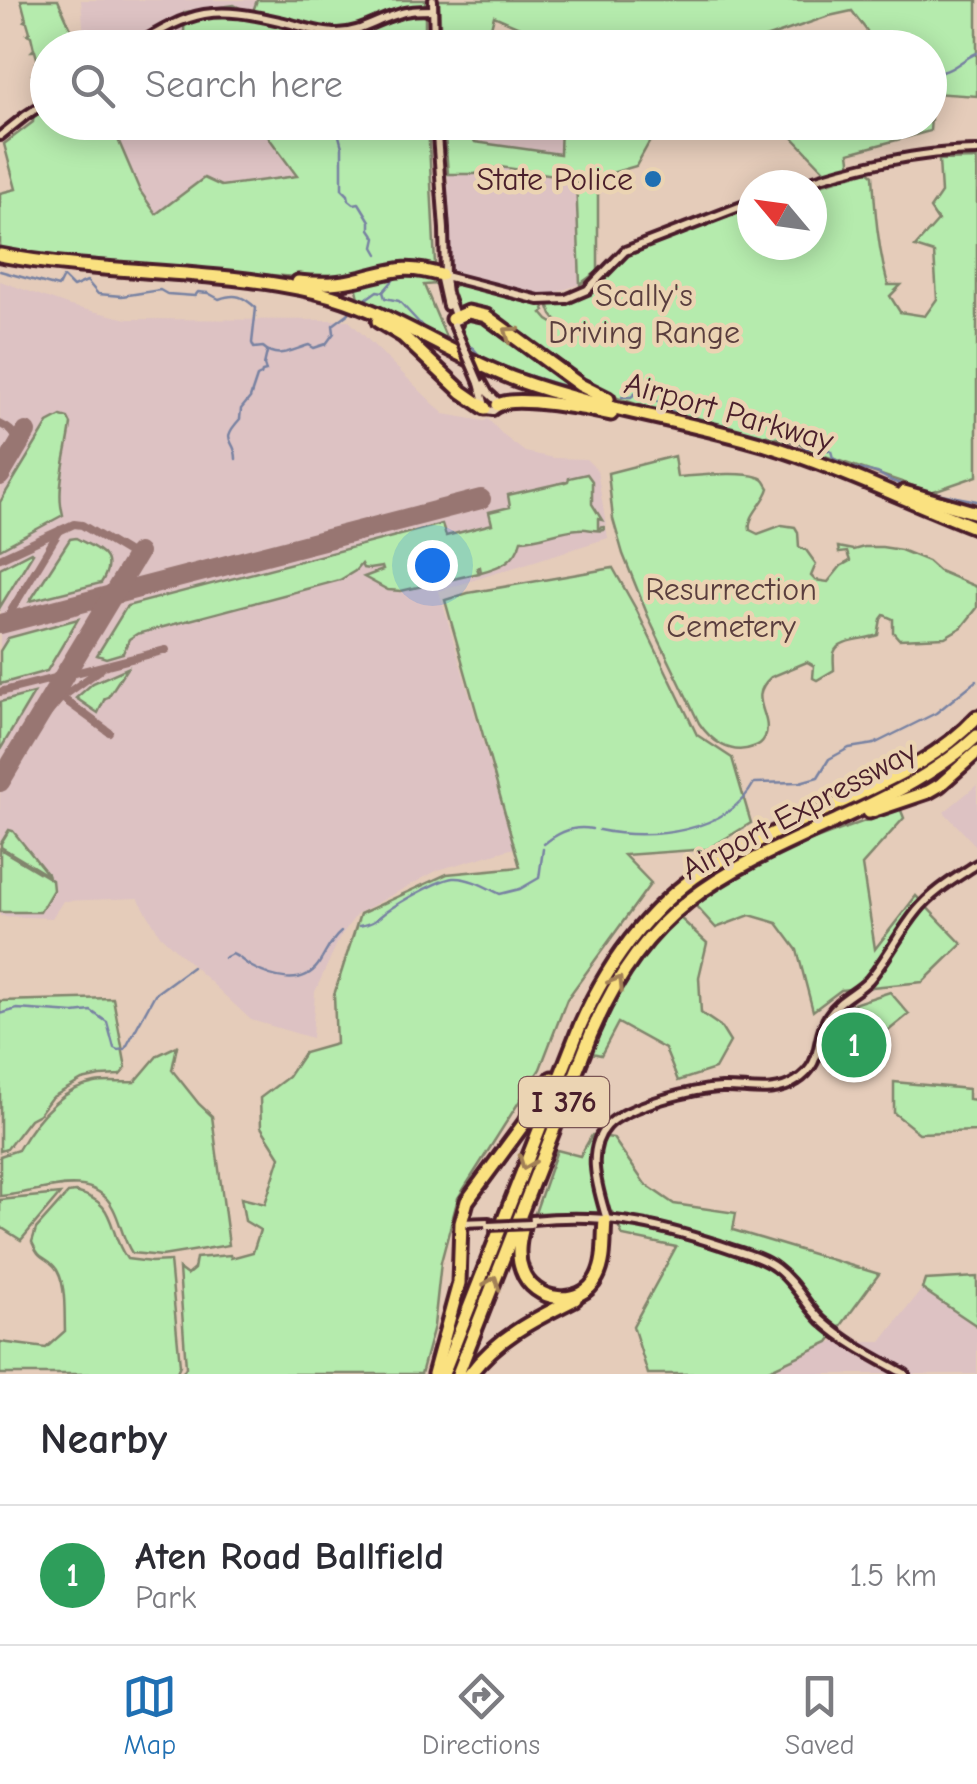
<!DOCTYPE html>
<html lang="en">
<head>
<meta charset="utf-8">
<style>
  body { margin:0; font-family:"Comic Neue",sans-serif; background:#f2f2f3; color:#2b2b33 }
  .compass { position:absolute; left:737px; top:170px; width:90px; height:90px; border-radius:50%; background:#fff; box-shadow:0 5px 25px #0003; rotate:299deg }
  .you { position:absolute; left:432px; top:565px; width:35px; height:35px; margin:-25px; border:8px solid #fff; border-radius:50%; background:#1a73e8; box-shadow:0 0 0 15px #1a73e833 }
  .badge { display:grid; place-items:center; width:65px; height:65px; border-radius:50%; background:#1f6fb2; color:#fff; font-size:32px; font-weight:700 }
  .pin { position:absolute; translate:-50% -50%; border:5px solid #fff; box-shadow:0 2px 10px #0006 }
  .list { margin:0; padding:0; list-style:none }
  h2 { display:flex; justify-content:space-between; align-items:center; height:130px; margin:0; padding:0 40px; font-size:42px }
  h2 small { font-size:32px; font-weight:400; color:#7c7c81 }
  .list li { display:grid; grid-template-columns:65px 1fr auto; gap:30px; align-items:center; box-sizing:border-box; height:140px; padding:0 40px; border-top:2px solid #e1e1e2 }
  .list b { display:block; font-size:38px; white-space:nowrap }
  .list p { margin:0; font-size:32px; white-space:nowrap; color:#7c7c81 }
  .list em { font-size:32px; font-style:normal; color:#7c7c81 }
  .icon { flex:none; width:55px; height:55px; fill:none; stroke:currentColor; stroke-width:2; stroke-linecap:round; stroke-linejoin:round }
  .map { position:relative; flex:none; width:977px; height:1374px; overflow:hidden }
  .search { position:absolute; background:#fff; box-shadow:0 5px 25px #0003; left:30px; right:30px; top:30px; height:110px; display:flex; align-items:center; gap:25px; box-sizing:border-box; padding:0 35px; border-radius:55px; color:#7c7c81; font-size:38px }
  .sheet { height:270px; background:#fff }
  nav { display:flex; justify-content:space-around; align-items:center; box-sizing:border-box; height:140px; border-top:2px solid #e1e1e2; background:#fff; font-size:28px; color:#7c7c81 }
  nav a { display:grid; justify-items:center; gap:5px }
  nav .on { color:#1f6fb2 }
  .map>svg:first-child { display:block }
  .built { fill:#ddc2c3 }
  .green { fill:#b5ebad; stroke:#80856c; stroke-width:2.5 }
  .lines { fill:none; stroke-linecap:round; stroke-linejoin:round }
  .stream { stroke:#7882a2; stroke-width:2.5 }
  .taxiway { stroke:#987672; stroke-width:8 }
  .runway { stroke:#987672; stroke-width:20 }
  .tertiary-casing { stroke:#4a1f2b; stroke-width:14 }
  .motorway-casing { stroke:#4a1f2b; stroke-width:19 }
  .tertiary { stroke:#ebd4b3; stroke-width:6 }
  .motorway { stroke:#fae180; stroke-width:11 }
  .tertiary-bridge-casing { stroke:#4a1f2b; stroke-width:14; stroke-linecap:butt }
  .tertiary-bridge { stroke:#ebd4b3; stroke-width:6 }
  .oneway { stroke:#a28056 }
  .poi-dot { fill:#1f6fb2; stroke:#ebd4b3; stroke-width:4 }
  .labels { text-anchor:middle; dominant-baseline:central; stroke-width:9; stroke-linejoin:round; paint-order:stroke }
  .shield { fill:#ebd4b3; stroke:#7a5554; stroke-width:2.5 }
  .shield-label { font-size:30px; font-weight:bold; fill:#4a1f2b }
  .poi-label { font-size:32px; fill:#4a1f2b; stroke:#ebd4b3; text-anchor:end }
  .park-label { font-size:32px; fill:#5a3e3e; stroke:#ebd4b3 }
  .street-label { font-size:32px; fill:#4a1f2b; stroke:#ebd4b3 }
</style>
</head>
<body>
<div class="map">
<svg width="977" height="1374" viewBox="0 0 977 1374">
  <rect width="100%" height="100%" fill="#e5ccba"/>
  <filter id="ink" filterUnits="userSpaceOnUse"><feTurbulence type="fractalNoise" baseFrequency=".01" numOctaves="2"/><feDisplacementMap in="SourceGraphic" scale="20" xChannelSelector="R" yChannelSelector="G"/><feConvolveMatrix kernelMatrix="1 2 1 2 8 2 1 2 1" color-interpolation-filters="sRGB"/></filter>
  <g filter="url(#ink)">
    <g class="built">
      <path d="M81 0H257L252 15 184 32 188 48 85 47Z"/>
      <path d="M111 123H258L298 176 221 186 204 178 156 215 140 191Z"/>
      <path d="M463 123H561V154L474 142Z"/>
      <path d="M500 167 576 178 580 284 546 296 449 273 448 175 475 174Z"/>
      <path d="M0 281 70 306 128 319 348 320 444 414 484 421 488 419 504 436 525 452 554 458 586 459 597 470 608 538 439 591 514 848 438 870 357 914 340 937 315 992 312 1038 251 1020 160 935 138 898 63 901 52 918 0 916Z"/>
      <path d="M977 785V847L944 812Z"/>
      <path d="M922 1289 977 1326V1374H760L829 1342H881Z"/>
    </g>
    <g class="green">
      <path d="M21 0H58L79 47 48 48V122L111 123 140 191 156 214 204 178 221 186 297 176 258 123H428L436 284 424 285 449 344 359 298 354 276 296 277 15 254 0 249V193L16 189 4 144 33 122 37 76 34 75 38 74V65L36 63 38 62 35 51H32L34 49 31 36 27 34 30 32 27 22 24 21 26 19Z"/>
      <path d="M257 0H425V47H188L184 32 185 12 234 5 252 14Z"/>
      <path d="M439 0H977V96L933 93 930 131 849 153 851 168 825 171 779 123 930 122V48L873 47 863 44 867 31 852 11 829 16 736 48 553 47 552 41 494 16 486 47H441Z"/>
      <path d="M444 123H463L475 142 560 154 561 123H708V135L650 141 636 166 598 177V271L580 284 576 178 500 167 475 174H448Z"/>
      <path d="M977 159V476L931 492 819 454 799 443 670 415 596 391 471 308H456L450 292 452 287 458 284 543 305 545 311 542 313 548 320 563 329 552 315 548 304C598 301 599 272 635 249L752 205V245H812V187L868 171 873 175C875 212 878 248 888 285H901L890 296 900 312 925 316 937 299 934 253 915 247 938 221 930 209 941 193 939 160Z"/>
      <path d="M461 317H481L606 401C554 387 504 373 456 347L447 321 461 322Z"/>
      <path d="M61 416 68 418 71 424C68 452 55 488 63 515L0 549V502L48 423Z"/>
      <path d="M674 456 677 477C697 476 740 471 758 477 765 479 765 482 769 488 765 503 747 515 750 530L758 534 782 525 795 527 798 532 799 547 806 550 816 564 811 576 815 580 828 582 841 566 850 561 847 552 839 553 838 547 853 550 864 547H882L901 550 928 561 939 571 977 587V608L962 627 945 637 899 639 893 632V619L884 615 881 619 878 635C866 640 838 638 834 653 833 659 834 664 834 670L817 680 813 678 814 666 807 662 771 677C746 699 774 715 765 737 762 743 759 745 753 747 731 756 711 741 699 723L650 621 623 554 613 519 608 473Z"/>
      <path d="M587 474 592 481V504L602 520 598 519V528L604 527V530C594 532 589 528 579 529 559 530 540 540 521 540 516 561 500 567 481 572L480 567 477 568 479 573 401 591 388 590 364 577 383 570 382 567 369 569 363 568 361 564 355 571 340 580 137 634 129 639 123 653 106 658 97 655 127 606 442 524 446 536 492 524 489 512 510 507 508 495 565 482 568 481 569 478Z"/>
      <path d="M76 538C99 551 118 555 101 583L30 601 70 539Z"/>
      <path d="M31 552 33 553 0 607V568Z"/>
      <path d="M613 568 636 609 697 735 732 758 751 823 708 849 624 855 651 883 567 999 540 1069 458 1198 441 1262 434 1326 421 1374H182L186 1367 179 1269 187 1275 194 1269 196 1258 230 1255 231 1258 253 1252 260 1230 245 1221 241 1198 265 1204 280 1157 261 1127 260 1098 288 1077 304 1053 336 1044 334 995 360 914 447 874 520 867 445 600 468 593Z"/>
      <path d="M78 619 47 671 0 684V651L8 638Z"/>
      <path d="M127 668 108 697 105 698 98 713 76 698 93 683Z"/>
      <path d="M34 693 0 750V702Z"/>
      <path d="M900 808 904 818 862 865 875 949 916 896 962 944 923 982 841 990 813 1011 797 950 777 923 750 915 716 928 695 905 735 874 805 843Z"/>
      <path d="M9 830 13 831 49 876 1 847V843Z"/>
      <path d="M0 849 52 880 53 890 40 912H0Z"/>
      <path d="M678 916 707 943 699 977 701 1013 720 1026 730 1042 715 1069 678 1081 665 1049 618 1023 601 1055 592 1053 611 1006 637 961Z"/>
      <path d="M890 992 909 1014 845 1066 830 1024 844 1007Z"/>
      <path d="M113 998 126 1068 120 1075 100 1076 82 1080 51 1098 39 1114 30 1119 7 1149 0 1151V1001Z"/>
      <path d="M177 1046 172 1070 199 1104 212 1116 229 1245 162 1256 132 1253C122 1238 121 1223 113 1208 91 1166 35 1195 0 1196V1156L18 1150C34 1122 60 1089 95 1083 107 1081 122 1083 135 1082L158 1055Z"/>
      <path d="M894 1082 968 1089V1099L977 1100V1131L919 1133 894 1113Z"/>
      <path d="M592 1135 613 1138 645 1184 674 1204 736 1213 733 1230 879 1274 829 1342 760 1374H648L633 1326 676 1247 623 1236 612 1212 535 1213 557 1150 580 1156Z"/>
      <path d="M75 1192C119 1202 106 1230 127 1259L151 1262 170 1261 180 1365 176 1374H0V1342L46 1348 65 1331C64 1312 67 1280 54 1266 43 1254 41 1262 32 1242L36 1229 68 1193Z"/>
      <path d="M60 1194 21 1240 2 1228 0 1231V1200Z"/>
      <path d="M977 1277V1326L922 1289 925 1280Z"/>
    </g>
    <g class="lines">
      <g class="stream">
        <path d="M930 71C949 77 959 60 977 53"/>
        <path d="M331 122 338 132 342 147V189L348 195 349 200 354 204 359 203 370 221V229L376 238 374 247 378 254"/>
        <path d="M0 271 58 287 63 277 73 287 87 281 98 294 122 296 160 290 167 294 195 296 198 292 208 293 219 299C236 293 243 296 256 308L252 343 254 348 263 347C277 360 292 350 309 345L314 348 326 344 334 333 333 325 349 313"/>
        <path d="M383 292 395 278"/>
        <path d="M363 301 377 291 383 292 385 298 399 301 423 327 439 336 458 343"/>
        <path d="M466 345 473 348 480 356 514 371 577 390"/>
        <path d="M622 397H631L636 393 653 399 683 418"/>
        <path d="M768 440 796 448 820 447 831 451 833 458C851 470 859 468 877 473 882 475 887 479 892 481 919 491 948 495 977 501"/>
        <path d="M236 459C236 438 218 443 240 419L241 409 250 398 257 377 261 375 262 372 266 371 264 365 267 352"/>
        <path d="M599 830C650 841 727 833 754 783L800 782 818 777 829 759 849 748 874 744 936 713 977 680"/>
        <path d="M544 844C557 833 574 825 592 829"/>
        <path d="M359 926C375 923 375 920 387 911 400 902 438 880 453 878 469 877 486 887 500 894L520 889 539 878 543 849"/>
        <path d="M224 958 232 954C240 957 244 963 252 967 272 978 302 987 318 965 326 953 330 941 341 932"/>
        <path d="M0 1014 17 1009 74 1013 91 1011 107 1022 114 1048 118 1050 125 1049 155 994 192 967"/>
      </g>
      <g class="taxiway">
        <path d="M0 424C15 431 21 439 13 454"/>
        <path d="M0 558 74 524 82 525 135 557"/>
        <path d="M0 629 60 530"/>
        <path d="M0 692 166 650"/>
        <path d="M54 692 109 732"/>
        <path d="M22 745 62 697 100 670"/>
      </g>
      <g class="runway">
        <path d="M0 476 26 432"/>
        <path d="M0 624 481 499"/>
        <path d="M0 782 138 553"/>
      </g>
      <defs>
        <g id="tertiary">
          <path d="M433 0 434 48"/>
          <path d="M132 48C194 9 212 5 284 22 301 26 319 33 337 33 359 33 375 21 395 15 407 10 420 10 433 10"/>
          <path d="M436 122 444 229 445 277 447 293 458 324"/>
          <path d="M0 136 25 116 48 101"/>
          <path d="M798 185C852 167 920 151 977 151"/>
          <path d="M441 275 539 300 566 299 587 290 625 251 752 202"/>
          <path d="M441 279 447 306"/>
          <path d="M479 383 486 410 493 411 497 408 498 402 488 393 482 382"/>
          <path d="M532 1220C603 1213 653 1223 720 1245 739 1252 760 1256 776 1268 795 1282 805 1304 821 1320 846 1343 876 1358 905 1374"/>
          <path d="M607 1220C599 1191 584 1151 607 1126 626 1106 694 1089 722 1088 746 1087 774 1096 796 1081 825 1063 814 1038 829 1015 839 999 857 993 869 980 887 959 899 933 917 911 933 891 956 878 977 864"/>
          <path d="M461 1223 489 1222"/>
        </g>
        <g id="motorway">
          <path d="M0 255C104 275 213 268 316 292 388 309 448 355 517 380 597 409 684 420 766 445 838 467 907 501 977 528"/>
          <path d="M298 282C316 284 336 284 354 280 391 272 402 263 441 275"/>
          <path d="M452 319 468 312 486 316 580 385 608 399"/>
          <path d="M378 321 403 336 462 392 485 408"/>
          <path d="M498 405C515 395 589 409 611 414"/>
          <path d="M904 492 977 513"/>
          <path d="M869 812 928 792 940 785 977 752"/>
          <path d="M524 1222C520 1238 516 1254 522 1270 533 1302 581 1309 597 1277 606 1260 603 1239 605 1221"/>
          <path d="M434 1374 459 1283 461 1223 467 1201 531 1114 552 1078"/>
          <path d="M443 1374 580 1026C609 960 653 901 716 863 758 838 804 820 848 799 895 777 941 756 977 717"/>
          <path d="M458 1374 591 1034C649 902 722 873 846 816 893 794 938 772 977 736"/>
          <path d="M470 1374C498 1337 535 1319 575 1299"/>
        </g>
      </defs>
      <use href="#tertiary" class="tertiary-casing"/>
      <use href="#motorway" class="motorway-casing"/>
      <use href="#tertiary" class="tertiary"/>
      <use href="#motorway" class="motorway"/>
      <defs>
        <g id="tertiary-bridge">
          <path d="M454 325 479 383"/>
          <path d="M488 1226 531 1224"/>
        </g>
      </defs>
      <use href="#tertiary-bridge" class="tertiary-bridge-casing"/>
      <use href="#tertiary-bridge" class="tertiary-bridge"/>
    </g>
    <defs><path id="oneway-chevron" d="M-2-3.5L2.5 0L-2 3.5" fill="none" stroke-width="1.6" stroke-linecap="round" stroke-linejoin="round" transform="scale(2.5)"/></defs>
    <g class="oneway">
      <use href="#oneway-chevron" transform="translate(510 333) rotate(-144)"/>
      <use href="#oneway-chevron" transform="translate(617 983) rotate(-58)"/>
      <use href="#oneway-chevron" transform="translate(526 1163) rotate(111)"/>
      <use href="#oneway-chevron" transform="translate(493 1283) rotate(-69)"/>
    </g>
  </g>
  <circle class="poi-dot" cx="653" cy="179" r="10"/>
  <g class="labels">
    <rect class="shield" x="519" y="1077" width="90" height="50" rx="8"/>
    <g class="shield-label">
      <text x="564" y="1102">I 376</text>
    </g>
    <g class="poi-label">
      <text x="633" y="179">State Police</text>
    </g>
    <g class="park-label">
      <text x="644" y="295">Scally's<tspan x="644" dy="37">Driving Range</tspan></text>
      <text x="731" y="589">Resurrection<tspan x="731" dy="37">Cemetery</tspan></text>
    </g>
    <g class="street-label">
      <text transform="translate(729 412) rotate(16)">Airport Parkway</text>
      <text transform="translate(799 810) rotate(-28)">Airport Expressway</text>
    </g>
  </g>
</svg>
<svg class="compass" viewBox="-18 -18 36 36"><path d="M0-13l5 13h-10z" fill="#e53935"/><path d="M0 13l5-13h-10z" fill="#7c7c81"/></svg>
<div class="you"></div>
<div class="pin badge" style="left:854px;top:1045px;background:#2e9e5b">1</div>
<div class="search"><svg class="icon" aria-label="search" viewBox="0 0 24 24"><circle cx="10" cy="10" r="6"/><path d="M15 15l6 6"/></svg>Search here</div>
</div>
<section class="sheet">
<h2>Nearby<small></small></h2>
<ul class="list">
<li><span class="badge" style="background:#2e9e5b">1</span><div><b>Aten Road Ballfield</b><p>Park</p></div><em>1.5 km</em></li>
</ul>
</section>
<nav>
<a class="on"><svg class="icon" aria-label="map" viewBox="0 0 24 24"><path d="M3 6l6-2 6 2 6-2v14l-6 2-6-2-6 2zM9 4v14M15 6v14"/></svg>Map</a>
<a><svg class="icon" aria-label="directions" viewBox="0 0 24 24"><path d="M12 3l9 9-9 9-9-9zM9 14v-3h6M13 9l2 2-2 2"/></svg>Directions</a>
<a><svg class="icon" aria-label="saved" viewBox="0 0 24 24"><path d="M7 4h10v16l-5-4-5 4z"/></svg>Saved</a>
</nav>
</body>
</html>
